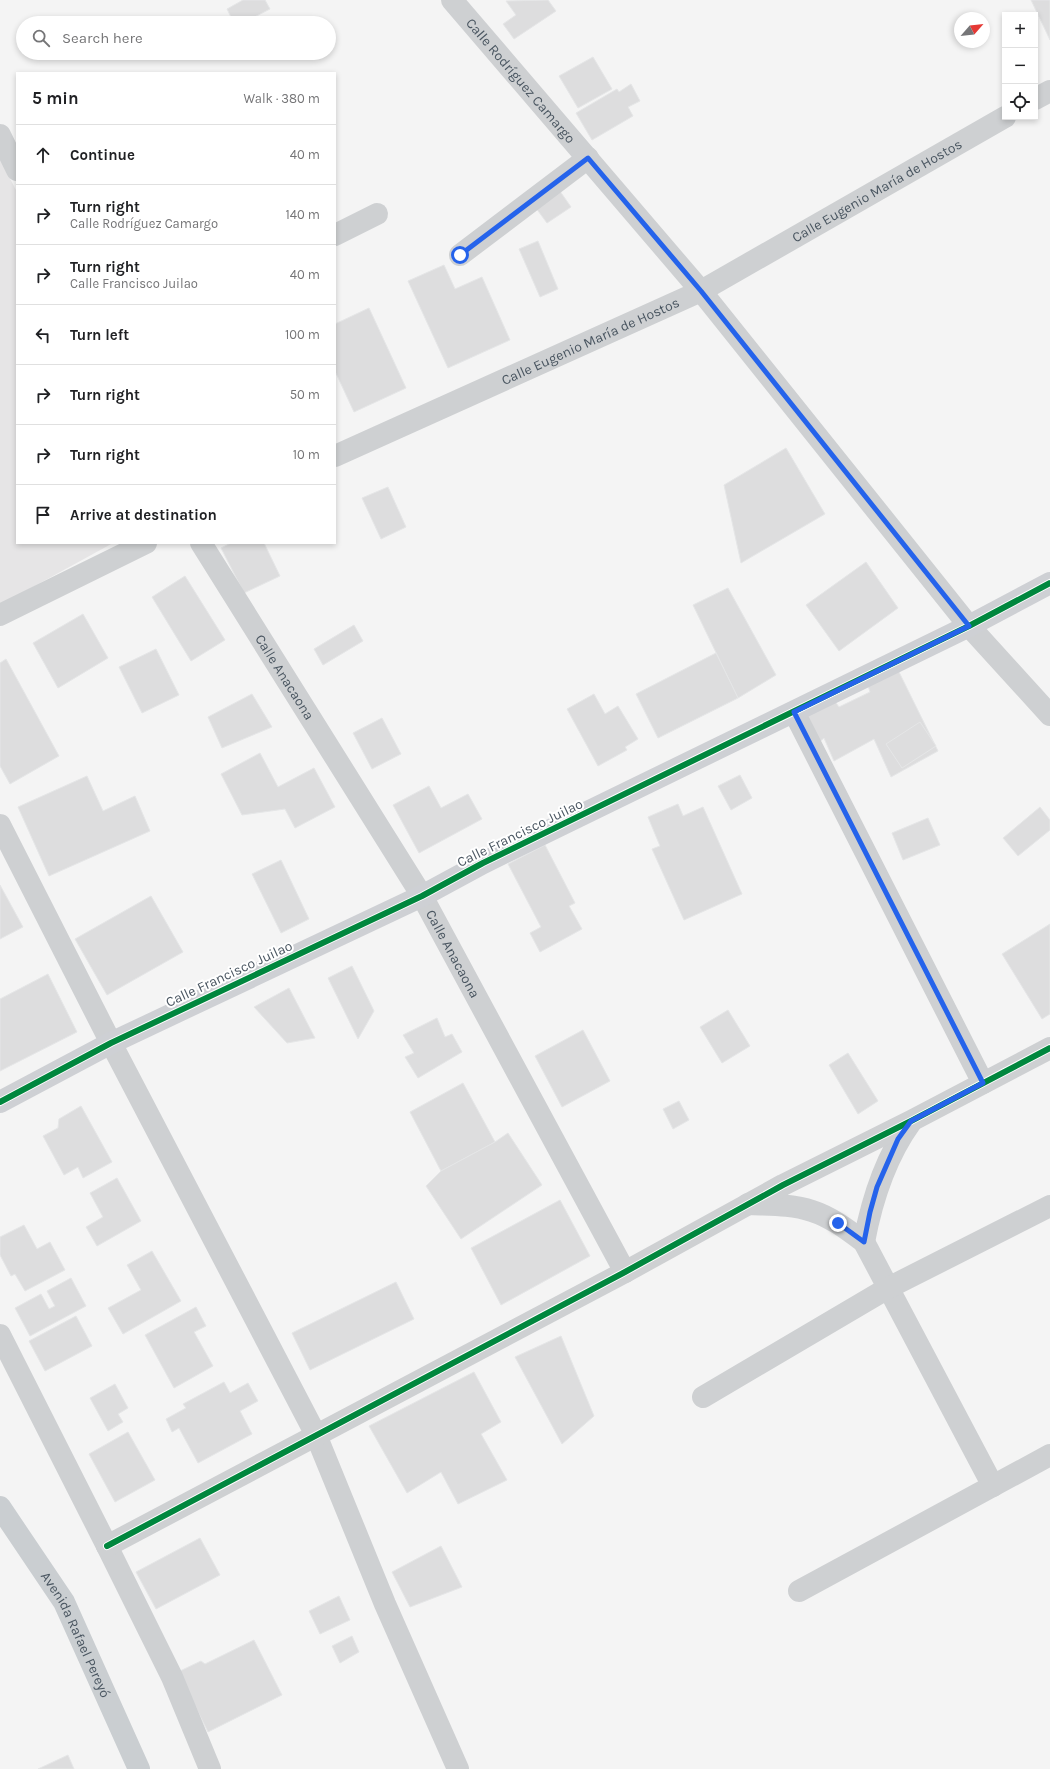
<!DOCTYPE html>
<html lang="en">
<head>
<meta charset="utf-8">
<style>
  body { margin:0; font-family:Karla,sans-serif; background:#f6f6f6; color:#202124 }
  .controls { position:absolute; right:12px; top:12px; display:grid; overflow:hidden; border-radius:0px; box-shadow:0 2px 6px #0003 }
  .controls button { width:36px; height:36px; display:grid; place-items:center; padding:0; border:0; border-bottom:1px solid #e0e0e0; background:#fff; color:#202124; font:20px sans-serif }
  .compass { position:absolute; left:954px; top:12px; width:36px; height:36px; border-radius:50%; background:#fff; box-shadow:0 2px 6px #0003; rotate:62deg }
  .stop { position:absolute; width:12px; height:12px; margin:-9px; border:3px solid #2563eb; border-radius:50%; background:#fff }
  .stop.end { background:#2563eb; border-color:#fff; box-shadow:0 1px 4px #0008 }
  .list { margin:0; padding:0; list-style:none }
  h2 { display:flex; justify-content:space-between; align-items:center; height:52px; margin:0; padding:0 16px; font-size:17px }
  h2 small { font-size:13px; font-weight:400; color:#757577 }
  .list li { display:grid; grid-template-columns:26px 1fr auto; gap:12px; align-items:center; box-sizing:border-box; height:60px; padding:0 16px; border-top:1px solid #e0e0e0 }
  .list b { display:block; font-size:15px; white-space:nowrap }
  .list p { margin:0; font-size:13px; white-space:nowrap; color:#757577 }
  .list em { font-size:13px; font-style:normal; color:#757577 }
  .icon { flex:none; width:22px; height:22px; fill:none; stroke:currentColor; stroke-width:2; stroke-linecap:round; stroke-linejoin:round }
  .map { position:relative; flex:none; width:1050px; height:1769px; overflow:hidden }
  .search { position:absolute; background:#fff; box-shadow:0 2px 6px #0003; left:16px; top:16px; width:320px; height:44px; display:flex; align-items:center; gap:10px; box-sizing:border-box; padding:0 14px; border-radius:22px; color:#757577; font-size:15px }
  .panel { position:absolute; background:#fff; box-shadow:0 2px 6px #0003; left:16px; top:72px; width:320px; height:472px; border-radius:0px }
  .map>svg:first-child { display:block }
  .education { fill:#e6e5e6 }
  .building { fill:#ddddde; stroke:#e5e6e7 }
  .lines { fill:none; stroke-linecap:round; stroke-linejoin:round }
  .street { stroke:#ced0d2; stroke-width:22 }
  .secondary { stroke:#ced0d4; stroke-width:22 }
  .primary { stroke:#caced1; stroke-width:22 }
  .cycleway-casing { stroke:#fff; stroke-width:8 }
  .cycleway { stroke:#00873e; stroke-width:6 }
  .route { stroke:#2563eb; stroke-width:5 }
  .labels { text-anchor:middle; dominant-baseline:central; stroke-width:4; stroke-linejoin:round; paint-order:stroke }
  .street-label { font-size:14px; fill:#4a5661; stroke:#fff }
</style>
</head>
<body>
<div class="map">
<svg width="1050" height="1769" viewBox="0 0 1050 1769">
  <rect width="100%" height="100%" fill="#f4f4f4"/>
  <path class="education" d="M0 159 17 192V543H113L0 605Z"/>
  <g class="building">
    <path d="M243 0H265L270 9 243 23H234L227 9Z"/>
    <path d="M548 0 556 11 514 39 503 24 516 15 506 1Z"/>
    <path d="M1031 0H1050V40Z"/>
    <path d="M593 57 612 89 578 108 559 76Z"/>
    <path d="M631 84 640 101 628 107 633 116 592 140 576 113 617 89 619 92Z"/>
    <path d="M557 187 571 207 547 223 533 204Z"/>
    <path d="M538 241 558 289 540 297 519 249Z"/>
    <path d="M444 265 455 289 482 277 510 340 448 368 408 281Z"/>
    <path d="M369 308 406 388 354 412 335 371V324Z"/>
    <path d="M786 448 825 514 741 563 724 485Z"/>
    <path d="M388 487 406 527 381 539 362 498Z"/>
    <path d="M231 543H264L280 576 244 593 221 548Z"/>
    <path d="M866 562 898 608 839 651 806 605Z"/>
    <path d="M185 576 225 640 191 661 152 597Z"/>
    <path d="M728 588 776 675 738 698 693 605Z"/>
    <path d="M83 614 108 658 58 688 33 643Z"/>
    <path d="M354 625 363 641 323 665 314 649Z"/>
    <path d="M156 649 179 695 142 713 119 667Z"/>
    <path d="M716 653 738 698 658 738 636 694Z"/>
    <path d="M6 659 59 756 10 784 0 766V663Z"/>
    <path d="M897 668 938 751 891 777 874 739 834 761 824 738 818 743 799 711 831 696 839 707 870 692 866 679Z"/>
    <path d="M252 694 272 727 222 748 208 717Z"/>
    <path d="M594 694 605 714 618 706 638 739 625 747 627 750 598 766 567 709Z"/>
    <path d="M382 718 401 754 372 769 353 733Z"/>
    <path d="M920 722 936 746 902 768 886 744Z"/>
    <path d="M260 753 278 787 314 768 335 807 295 828 285 809 242 815 221 774Z"/>
    <path d="M740 775 752 798 731 810 718 786Z"/>
    <path d="M87 776 103 811 135 796 150 831 49 876 18 807Z"/>
    <path d="M429 786 441 808 468 794 482 819 419 853 393 805Z"/>
    <path d="M678 804 683 816 703 807 742 894 684 920 652 849 660 846 648 817Z"/>
    <path d="M1040 807 1050 820V830L1018 856 1003 838Z"/>
    <path d="M928 818 940 845 903 860 892 833Z"/>
    <path d="M545 845 575 903 569 906 582 929 540 952 530 933 541 927 508 864Z"/>
    <path d="M281 860 309 919 281 933 252 874Z"/>
    <path d="M0 885 23 927 0 939Z"/>
    <path d="M151 896 183 952 107 995 75 939Z"/>
    <path d="M1050 924V1014L1042 1019 1002 954Z"/>
    <path d="M352 966 374 1011 358 1039 328 978Z"/>
    <path d="M48 974 77 1032 0 1071V999Z"/>
    <path d="M289 988 315 1038 287 1043 254 1007Z"/>
    <path d="M728 1010 750 1046 722 1063 700 1027Z"/>
    <path d="M437 1018 445 1037 452 1034 462 1052 418 1078 405 1057 414 1053 403 1035Z"/>
    <path d="M583 1030 610 1081 562 1107 535 1056Z"/>
    <path d="M848 1053 878 1101 858 1114 829 1065Z"/>
    <path d="M463 1083 495 1142 441 1171 410 1112Z"/>
    <path d="M679 1101 689 1120 673 1129 663 1109Z"/>
    <path d="M81 1106 112 1162 83 1178 78 1167 64 1175 43 1136 58 1128 59 1119Z"/>
    <path d="M508 1133 542 1185 461 1239 426 1186 441 1171 495 1142Z"/>
    <path d="M117 1178 141 1221 97 1246 86 1227 103 1217 90 1193Z"/>
    <path d="M560 1200 590 1256 501 1305 471 1248Z"/>
    <path d="M24 1225 37 1249 50 1242 65 1270 25 1291 15 1274 11 1276 0 1255V1237Z"/>
    <path d="M152 1251 181 1301 123 1334 108 1308 141 1290 127 1265Z"/>
    <path d="M71 1278 86 1306 30 1336 15 1308 41 1294 49 1309 55 1306 47 1291Z"/>
    <path d="M396 1282 414 1319 310 1370 292 1333Z"/>
    <path d="M196 1307 206 1326 194 1332 213 1366 174 1388 145 1335Z"/>
    <path d="M76 1316 92 1346 45 1371 29 1341Z"/>
    <path d="M561 1336 594 1416 562 1444 515 1357Z"/>
    <path d="M474 1372 501 1422 481 1434 507 1480 458 1504 441 1472 407 1493 369 1426Z"/>
    <path d="M224 1382 230 1393 248 1383 258 1401 240 1411 252 1434 198 1463 179 1428 172 1432 166 1419 186 1408 183 1404Z"/>
    <path d="M115 1384 128 1408 118 1414 123 1422 108 1431 90 1398Z"/>
    <path d="M128 1432 155 1480 115 1502 89 1454Z"/>
    <path d="M200 1538 220 1575 156 1609 136 1572Z"/>
    <path d="M441 1546 462 1587 410 1607 392 1572Z"/>
    <path d="M339 1596 350 1620 320 1634 309 1611Z"/>
    <path d="M352 1636 359 1652 340 1663 332 1646Z"/>
    <path d="M254 1640 282 1695 208 1732 178 1672 201 1661 205 1664Z"/>
    <path d="M68 1755 74 1769H38Z"/>
  </g>
  <g class="lines">
    <g class="street">
      <path id="s1" d="M452 0 701 291 969 626 1050 715"/>
      <path d="M1035 99 1050 91"/>
      <path d="M0 135 17 170"/>
      <path d="M335 235 377 214"/>
      <path d="M460 255 588 158"/>
      <path id="s2" d="M335 456 701 291 1005 117"/>
      <path id="s3" d="M201 543 422 896 625 1272"/>
      <path d="M0 615 146 543"/>
      <path d="M794 712 983 1083"/>
      <path d="M0 825 111 1043 316 1435 385 1604 458 1769"/>
      <path d="M748 1204C769 1205 791 1204 812 1211 831 1217 848 1230 864 1242L993 1486"/>
      <path d="M864 1242C872 1199 885 1158 911 1122"/>
      <path d="M0 1335 107 1546 172 1677 210 1769"/>
      <path d="M703 1397 888 1288 1050 1206"/>
      <path d="M107 1546 625 1272 783 1185 911 1121 1050 1048"/>
      <path d="M799 1591 1050 1455"/>
    </g>
    <path class="secondary" d="M0 1102 111 1043 422 896 483 863 969 626 1050 583"/>
    <path class="primary" id="s4" d="M0 1507 64 1602 139 1769"/>
    <defs>
      <g id="cycleway">
        <path d="M0 1102 111 1043 422 896 483 863 969 626 1050 583"/>
        <path d="M107 1546 625 1272 783 1185 911 1121 1050 1048"/>
      </g>
    </defs>
    <use href="#cycleway" class="cycleway-casing"/>
    <use href="#cycleway" class="cycleway"/>
  </g>
  <g class="lines">
    <path class="route" d="M460 255 588 158 701 291 969 626 794 712 983 1083 911 1121 898 1139 877 1187 870 1212 864 1242 838 1223"/>
  </g>
  <g class="labels">
    <g class="street-label">
      <text stroke="none"><textPath href="#s1" startOffset="106">Calle Rodríguez Camargo</textPath></text>
      <text stroke="none"><textPath href="#s2" startOffset="604">Calle Eugenio María de Hostos</textPath></text>
      <text stroke="none"><textPath href="#s2" startOffset="280">Calle Eugenio María de Hostos</textPath></text>
      <text stroke="none"><textPath href="#s3" startOffset="158">Calle Anacaona</textPath></text>
      <text transform="translate(520 833) rotate(-26)">Calle Francisco Juilao</text>
      <text stroke="none"><textPath href="#s3" startOffset="482">Calle Anacaona</textPath></text>
      <text transform="translate(229 974) rotate(-25)">Calle Francisco Juilao</text>
      <text stroke="none"><textPath href="#s4" startOffset="149">Avenida Rafael Pereyó</textPath></text>
    </g>
  </g>
</svg>
<div class="controls">
<button>+</button>
<button>−</button>
<button><svg class="icon" aria-label="locate" viewBox="0 0 24 24"><circle cx="12" cy="12" r="6"/><path d="M12 2v4M12 18v4M2 12h4M18 12h4"/></svg></button>
</div>
<svg class="compass" viewBox="-18 -18 36 36"><path d="M0-13l5 13h-10z" fill="#e53935"/><path d="M0 13l5-13h-10z" fill="#757577"/></svg>
<div class="stop" style="left:460px;top:255px"></div>
<div class="stop end" style="left:838px;top:1223px"></div>
<div class="search"><svg class="icon" aria-label="search" viewBox="0 0 24 24"><circle cx="10" cy="10" r="6"/><path d="M15 15l6 6"/></svg>Search here</div>
<section class="panel">
<h2>5 min<small>Walk · 380 m</small></h2>
<ul class="list">
<li><svg class="icon" aria-label="ahead" viewBox="0 0 24 24"><path d="M12 20V5M6 11l6-6 6 6"/></svg><div><b>Continue</b></div><em>40 m</em></li>
<li><svg class="icon" aria-label="right" viewBox="0 0 24 24"><path d="M7 20v-9h11M14 6l5 5-5 5"/></svg><div><b>Turn right</b><p>Calle Rodríguez Camargo</p></div><em>140 m</em></li>
<li><svg class="icon" aria-label="right" viewBox="0 0 24 24"><path d="M7 20v-9h11M14 6l5 5-5 5"/></svg><div><b>Turn right</b><p>Calle Francisco Juilao</p></div><em>40 m</em></li>
<li><svg class="icon" aria-label="left" viewBox="0 0 24 24"><path d="M17 20v-9H6M10 6l-5 5 5 5"/></svg><div><b>Turn left</b></div><em>100 m</em></li>
<li><svg class="icon" aria-label="right" viewBox="0 0 24 24"><path d="M7 20v-9h11M14 6l5 5-5 5"/></svg><div><b>Turn right</b></div><em>50 m</em></li>
<li><svg class="icon" aria-label="right" viewBox="0 0 24 24"><path d="M7 20v-9h11M14 6l5 5-5 5"/></svg><div><b>Turn right</b></div><em>10 m</em></li>
<li><svg class="icon" aria-label="arrive" viewBox="0 0 24 24"><path d="M6 21V4h12l-3 4 3 4H6"/></svg><div><b>Arrive at destination</b></div></li>
</ul>
</section>
</div>
</body>
</html>
